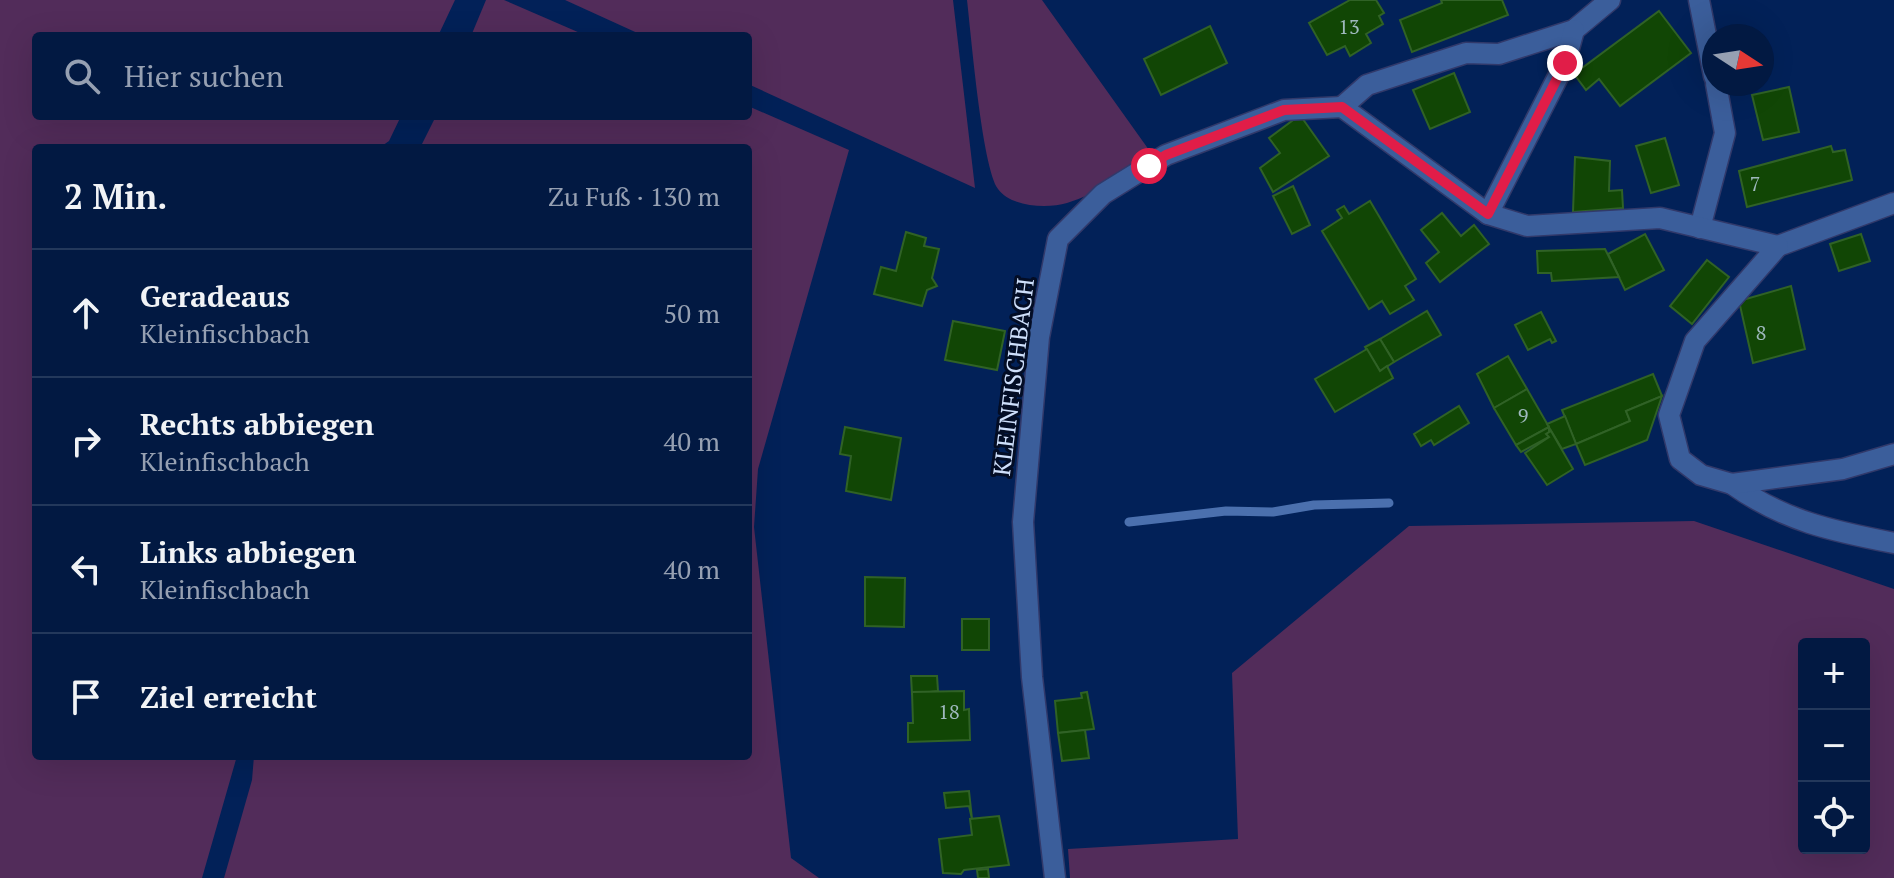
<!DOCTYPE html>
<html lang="de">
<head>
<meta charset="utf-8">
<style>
  body { margin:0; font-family:"PT Serif",serif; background:#10264d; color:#f1f3f6 }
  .controls { position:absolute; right:24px; bottom:24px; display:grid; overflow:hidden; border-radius:8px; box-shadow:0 8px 32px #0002 }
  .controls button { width:72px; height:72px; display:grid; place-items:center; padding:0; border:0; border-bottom:2px solid #23385b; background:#021942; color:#f1f3f6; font:40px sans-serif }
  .compass { position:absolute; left:1702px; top:24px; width:72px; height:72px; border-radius:50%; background:#021942; box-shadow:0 8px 32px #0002; rotate:102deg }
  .stop { position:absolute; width:24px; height:24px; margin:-18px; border:6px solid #e11d48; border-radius:50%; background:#fff }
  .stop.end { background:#e11d48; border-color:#fff; box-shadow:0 2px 8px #0008 }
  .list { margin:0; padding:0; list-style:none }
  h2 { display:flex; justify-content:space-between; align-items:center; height:104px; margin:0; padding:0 32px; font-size:34px }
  h2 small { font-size:26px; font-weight:400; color:#96a0b2 }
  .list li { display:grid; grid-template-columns:52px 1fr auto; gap:24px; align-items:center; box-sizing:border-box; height:128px; padding:0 32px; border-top:2px solid #23385b }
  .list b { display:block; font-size:30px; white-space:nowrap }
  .list p { margin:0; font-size:26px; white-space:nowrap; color:#96a0b2 }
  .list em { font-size:26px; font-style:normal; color:#96a0b2 }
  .icon { flex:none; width:44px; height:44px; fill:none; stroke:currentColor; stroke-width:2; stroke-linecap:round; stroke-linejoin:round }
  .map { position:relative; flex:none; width:1894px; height:878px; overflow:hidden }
  .search { position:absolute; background:#021942; box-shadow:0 8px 32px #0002; left:32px; top:32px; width:720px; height:88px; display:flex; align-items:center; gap:20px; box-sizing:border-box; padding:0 28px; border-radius:8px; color:#96a0b2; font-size:30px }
  .panel { position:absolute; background:#021942; box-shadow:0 8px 32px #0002; left:32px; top:144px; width:720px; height:616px; border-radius:8px }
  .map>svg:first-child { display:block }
  .green { fill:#522c5a; fill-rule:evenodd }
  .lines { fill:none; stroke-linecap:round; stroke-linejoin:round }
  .stream { stroke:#4b70ae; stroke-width:9 }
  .building { fill:#114605; stroke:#306226; stroke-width:2 }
  .minor-casing { stroke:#31396a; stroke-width:23 }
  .minor { stroke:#3b5e9b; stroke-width:20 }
  .route { stroke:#e11d48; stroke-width:10 }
  .labels { text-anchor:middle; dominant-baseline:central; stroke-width:6; stroke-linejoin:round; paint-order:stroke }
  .number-label { font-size:20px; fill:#9fb9be }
  .street-label { font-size:24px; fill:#cedffb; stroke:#030d25 }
</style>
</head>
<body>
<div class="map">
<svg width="1894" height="878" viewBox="0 0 1894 878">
  <rect width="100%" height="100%" fill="#022158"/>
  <g class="green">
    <path d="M0 0H455L438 36H36V116H401L389 141 379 148H36V756H237L202 878H0Z"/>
    <path d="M486 0H504L587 36H471Z"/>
    <path d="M565 0H953L975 188 748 84V36H644Z"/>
    <path d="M967 0H1042L1154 157C1126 173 1098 194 1067 203 1047 209 1011 207 998 189 982 167 971 34 967 0Z"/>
    <path d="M748 106 849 150 758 469 754 527 791 858 819 878H224L252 780 254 756H748V148H420L436 116H748Z"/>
    <path d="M1694 521 1894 589V878H1070L1068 849 1238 839 1232 673 1409 526ZM1864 644V848H1804V644Z"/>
  </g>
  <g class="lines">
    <path class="stream" d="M1129 522 1226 511 1273 512 1314 505 1389 503"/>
  </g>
  <g class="building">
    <path d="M1350 0H1376L1384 13 1379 16 1383 24 1366 34 1371 43 1350 56 1345 46 1327 55 1309 23Z"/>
    <path d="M1441 0H1502L1508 15 1412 52 1400 20 1442 3Z"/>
    <path d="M1659 11 1691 53 1620 106 1599 79 1586 90 1574 74Z"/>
    <path d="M1210 26 1227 63 1161 95 1144 59Z"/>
    <path d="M1454 73 1470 112 1430 129 1413 90Z"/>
    <path d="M1789 87 1799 132 1763 140 1752 95Z"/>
    <path d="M1300 115 1329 156 1273 192 1260 168 1280 153 1269 138Z"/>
    <path d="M1665 138 1679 185 1651 193 1636 146Z"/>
    <path d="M1831 146 1833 152 1845 150 1852 180 1747 207 1739 171Z"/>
    <path d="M1575 157 1610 161 1609 191 1622 190 1623 208 1573 212Z"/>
    <path d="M1293 186 1310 225 1292 234 1273 196Z"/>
    <path d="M1370 201 1416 279 1405 286 1414 300 1390 314 1382 301 1369 309 1322 231 1342 218 1337 210 1344 206 1349 214Z"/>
    <path d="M1442 213 1461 236 1474 225 1489 244 1440 282 1426 263 1439 252 1421 230Z"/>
    <path d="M906 232 926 238 924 246 939 249 932 278 937 286 927 290 922 306 874 294 881 267 896 271Z"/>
    <path d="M1645 234 1664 270 1625 290 1608 254Z"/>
    <path d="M1861 234 1870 261 1839 271 1830 244Z"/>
    <path d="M1605 249 1619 277 1552 281 1551 273H1538L1537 251Z"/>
    <path d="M1707 260 1729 277 1692 324 1670 306Z"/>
    <path d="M1791 286 1805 349 1753 363 1739 301Z"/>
    <path d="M1427 311 1441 335 1394 362 1380 339Z"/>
    <path d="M1541 312 1556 341 1552 343 1550 339 1528 350 1515 325Z"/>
    <path d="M953 321 1005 331 997 370 945 360Z"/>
    <path d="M1380 339 1394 362 1380 371 1365 347Z"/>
    <path d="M1367 349 1380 371 1387 366 1393 378 1335 412 1315 379Z"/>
    <path d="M1508 356 1527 389 1494 408 1477 374Z"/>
    <path d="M1653 374 1662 396 1626 411 1630 421 1576 444 1562 410Z"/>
    <path d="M1527 389 1549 427 1516 445 1494 408Z"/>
    <path d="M1662 396 1647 440 1585 465 1576 444 1630 421 1626 411Z"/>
    <path d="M1459 406 1469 423 1434 445 1431 440 1421 446 1414 434Z"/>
    <path d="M1565 416 1576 444 1562 449 1547 424Z"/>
    <path d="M845 427 901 438 891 500 846 491 851 456 840 454Z"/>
    <path d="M1549 427V437L1521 452 1516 445Z"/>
    <path d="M1551 431 1573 469 1547 485 1525 453 1549 437 1546 434Z"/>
    <path d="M865 577 905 578 904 627 865 626Z"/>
    <rect x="962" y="619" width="27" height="31"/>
    <path d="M911 676H937L938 691 912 694Z"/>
    <path d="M964 691V710L969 709 970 740 908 742V723H913L912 692Z"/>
    <path d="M1087 692 1094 729 1058 733 1055 701 1082 698 1081 693Z"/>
    <path d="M1085 730 1089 758 1062 761 1058 733Z"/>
    <path d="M969 791 972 819 969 806 946 808 944 793Z"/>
    <path d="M999 816 1009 865 964 870 961 874 943 873 939 839 972 835 970 819Z"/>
    <path d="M988 869 989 878H978L977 870Z"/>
  </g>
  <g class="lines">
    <defs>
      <g id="minor">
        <path d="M1699 0 1714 76"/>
        <path d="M1342 107 1367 85 1410 71 1466 53 1499 54 1574 30 1610 0"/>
        <path d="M1488 214 1565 63 1574 30"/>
        <path d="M1700 228 1725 133 1716 84"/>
        <path d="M1778 246 1894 203"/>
        <path d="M1732 484C1784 521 1832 531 1894 543"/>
        <path d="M1055 878 1032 677 1023 522 1039 337 1058 239 1103 194 1166 155 1284 110 1342 107 1488 214 1527 226 1660 218 1778 246 1695 341 1669 415 1680 459 1701 475 1732 484 1843 469 1894 454"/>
      </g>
    </defs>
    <use href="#minor" class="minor-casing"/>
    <use href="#minor" class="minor"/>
  </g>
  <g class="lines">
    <path class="route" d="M1149 166 1166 155 1284 110 1342 107 1488 214 1565 63"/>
  </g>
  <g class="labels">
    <g class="number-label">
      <text x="1349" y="26">13</text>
      <text x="1755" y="183">7</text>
      <text x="1761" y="332">8</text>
      <text x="1523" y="415">9</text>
      <text x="949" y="711">18</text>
    </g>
    <g class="street-label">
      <text transform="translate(1013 377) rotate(-83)">KLEINFISCHBACH</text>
    </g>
  </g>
</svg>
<div class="controls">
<button>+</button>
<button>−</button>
<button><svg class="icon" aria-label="locate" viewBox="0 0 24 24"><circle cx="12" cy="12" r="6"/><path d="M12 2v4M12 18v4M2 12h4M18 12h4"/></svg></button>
</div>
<svg class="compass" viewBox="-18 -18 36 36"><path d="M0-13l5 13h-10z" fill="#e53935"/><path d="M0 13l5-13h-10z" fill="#96a0b2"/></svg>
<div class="stop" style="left:1149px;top:166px"></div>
<div class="stop end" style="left:1565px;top:63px"></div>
<div class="search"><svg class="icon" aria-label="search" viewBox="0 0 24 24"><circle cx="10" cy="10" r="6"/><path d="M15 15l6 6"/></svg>Hier suchen</div>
<section class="panel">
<h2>2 Min.<small>Zu Fuß · 130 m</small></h2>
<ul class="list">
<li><svg class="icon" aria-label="ahead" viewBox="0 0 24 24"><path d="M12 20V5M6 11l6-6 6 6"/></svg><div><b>Geradeaus</b><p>Kleinfischbach</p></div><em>50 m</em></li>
<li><svg class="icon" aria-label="right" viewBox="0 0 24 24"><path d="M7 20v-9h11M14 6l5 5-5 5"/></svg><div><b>Rechts abbiegen</b><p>Kleinfischbach</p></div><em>40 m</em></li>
<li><svg class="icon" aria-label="left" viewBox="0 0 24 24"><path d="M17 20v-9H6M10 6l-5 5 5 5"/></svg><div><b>Links abbiegen</b><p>Kleinfischbach</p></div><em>40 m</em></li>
<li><svg class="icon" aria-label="arrive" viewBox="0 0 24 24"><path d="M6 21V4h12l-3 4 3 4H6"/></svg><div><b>Ziel erreicht</b></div></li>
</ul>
</section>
</div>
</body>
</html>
